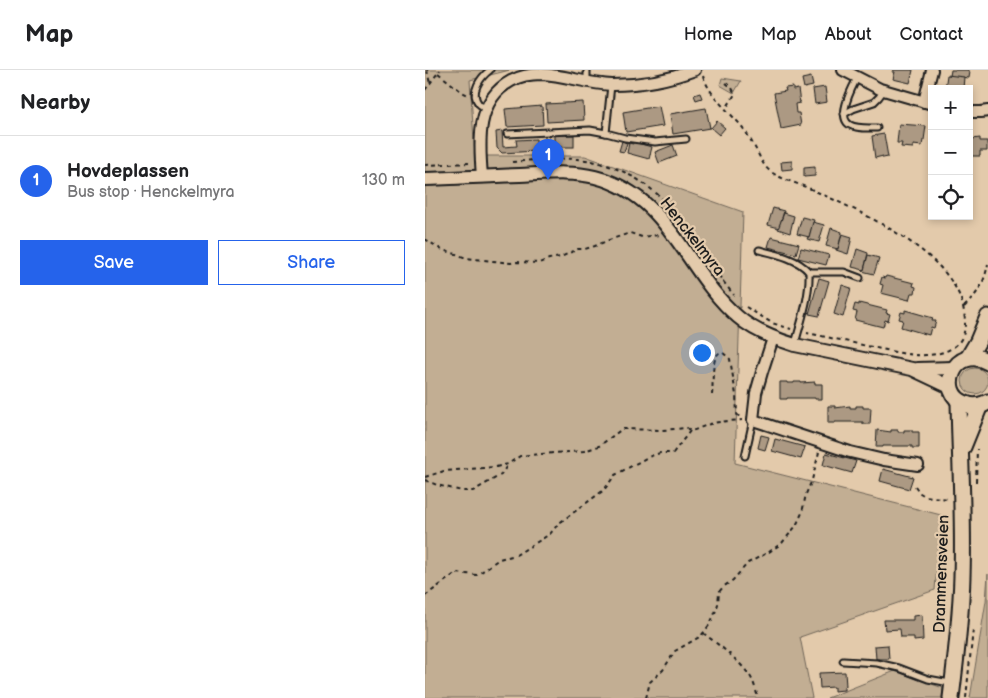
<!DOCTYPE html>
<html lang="en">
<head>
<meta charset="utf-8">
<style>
  body { margin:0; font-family:"Balsamiq Sans",sans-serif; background:#f6f6f6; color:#202124 }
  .controls { position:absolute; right:15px; top:15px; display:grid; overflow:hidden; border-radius:0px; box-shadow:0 2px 8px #0003 }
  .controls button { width:45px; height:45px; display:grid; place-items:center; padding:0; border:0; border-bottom:1px solid #e0e0e0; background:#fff; color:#202124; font:25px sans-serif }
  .you { position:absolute; left:276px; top:282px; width:18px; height:18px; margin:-12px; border:4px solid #fff; border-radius:50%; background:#1a73e8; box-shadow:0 0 0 8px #1a73e833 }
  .badge { display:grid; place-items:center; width:32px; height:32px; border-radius:50%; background:#2563eb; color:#fff; font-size:16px; font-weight:700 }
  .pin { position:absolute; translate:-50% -41px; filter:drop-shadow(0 1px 2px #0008) }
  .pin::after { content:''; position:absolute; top:26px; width:18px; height:15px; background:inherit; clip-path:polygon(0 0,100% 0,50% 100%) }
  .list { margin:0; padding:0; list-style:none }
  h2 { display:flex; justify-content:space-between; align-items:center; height:65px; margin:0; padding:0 20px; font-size:21px }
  h2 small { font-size:16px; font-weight:400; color:#757577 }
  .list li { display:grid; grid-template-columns:32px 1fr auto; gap:15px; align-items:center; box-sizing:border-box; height:90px; padding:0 20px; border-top:1px solid #e0e0e0 }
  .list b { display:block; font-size:19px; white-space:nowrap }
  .list p { margin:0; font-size:16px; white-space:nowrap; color:#757577 }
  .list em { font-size:16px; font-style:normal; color:#757577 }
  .actions { display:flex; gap:10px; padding:15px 20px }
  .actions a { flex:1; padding:11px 0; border:1px solid #2563eb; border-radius:0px; text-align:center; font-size:18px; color:#2563eb }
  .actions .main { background:#2563eb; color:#fff }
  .icon { flex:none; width:28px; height:28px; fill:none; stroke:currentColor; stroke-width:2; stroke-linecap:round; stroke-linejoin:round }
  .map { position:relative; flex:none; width:563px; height:628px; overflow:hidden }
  header { display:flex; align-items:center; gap:30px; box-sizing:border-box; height:70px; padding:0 25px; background:#fff; border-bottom:1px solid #e0e0e0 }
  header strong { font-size:24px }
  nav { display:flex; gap:28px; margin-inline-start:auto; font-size:18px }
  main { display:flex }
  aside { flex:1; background:#fff }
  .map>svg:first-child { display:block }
  .green { fill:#c2ae93; stroke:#6f6558 }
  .building { fill:#ac9983; stroke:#1c1c1c }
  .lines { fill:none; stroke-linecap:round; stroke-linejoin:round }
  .service-casing { stroke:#1c1c1c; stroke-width:9 }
  .minor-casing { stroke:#1c1c1c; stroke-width:14 }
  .tertiary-casing { stroke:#1c1c1c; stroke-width:16 }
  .primary-casing { stroke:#1c1c1c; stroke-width:19 }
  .path { stroke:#1c1c1c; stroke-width:2; stroke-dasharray:4 4; stroke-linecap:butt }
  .service { stroke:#e3caab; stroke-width:5 }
  .minor { stroke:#e3caab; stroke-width:10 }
  .tertiary { stroke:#e3caab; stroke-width:12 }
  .primary { stroke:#e3caab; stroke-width:15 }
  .labels { text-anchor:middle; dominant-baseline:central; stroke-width:4.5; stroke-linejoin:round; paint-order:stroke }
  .street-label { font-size:16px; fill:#1c1c1c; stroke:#e3caab }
</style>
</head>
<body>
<header>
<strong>Map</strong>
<nav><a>Home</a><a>Map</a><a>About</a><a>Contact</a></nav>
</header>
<main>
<aside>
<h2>Nearby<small></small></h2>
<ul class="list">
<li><span class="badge">1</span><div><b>Hovdeplassen</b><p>Bus stop · Henckelmyra</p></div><em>130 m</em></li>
</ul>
<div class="actions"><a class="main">Save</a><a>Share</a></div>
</aside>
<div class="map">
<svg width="563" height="628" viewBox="0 0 563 628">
  <rect width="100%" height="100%" fill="#e3caab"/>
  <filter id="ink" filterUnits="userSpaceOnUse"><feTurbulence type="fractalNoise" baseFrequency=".02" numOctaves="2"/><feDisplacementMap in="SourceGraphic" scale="10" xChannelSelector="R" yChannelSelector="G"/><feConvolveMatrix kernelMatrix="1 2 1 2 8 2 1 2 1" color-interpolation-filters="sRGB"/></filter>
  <g filter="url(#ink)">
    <g class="green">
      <path d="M0 0H85L45 10 50 86H160L318 142 310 393 516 445 510 520 375 567 387 628H0Z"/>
      <path d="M297 8 316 11 309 23 295 15Z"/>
      <circle cx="550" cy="311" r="13"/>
      <path d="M563 504V628H545L561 531Z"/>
      <path d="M470 601 518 618 517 628H402Z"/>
    </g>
    <g class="building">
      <path d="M468 0H488L485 13 468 9 470 2H467Z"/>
      <path d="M526 0H543V2H545L544 8 525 6Z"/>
      <path d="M522 5 539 7 538 19H520Z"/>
      <path d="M386 7 388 16 379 18 377 9Z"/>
      <path d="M368 17V20L373 19 375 33 370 34 371 43H374L376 55 356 59 349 23 361 21 360 18Z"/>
      <path d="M400 17 402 32 390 34 388 19Z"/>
      <path d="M275 23 277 28 271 30 269 25Z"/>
      <path d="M158 32 159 50 122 52 121 34Z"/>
      <path d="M117 36 118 55 82 57 80 39Z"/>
      <path d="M234 36 238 56 201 62 198 42Z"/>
      <path d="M281 38 285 58 248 64 245 44Z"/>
      <path d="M292 51 300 58 294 65 286 58Z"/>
      <path d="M474 54 501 56 499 70H498L497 76 488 75V78L476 77 477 73H472Z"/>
      <path d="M77 61 78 77 92 76 91 70 111 69 112 81 77 83 72 78 71 62Z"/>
      <path d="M459 64 463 87 458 88V86L450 88 447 66Z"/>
      <rect x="129" y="65" width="20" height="12"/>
      <path d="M555 68V71H562V81H555V86H545L544 72H547V69Z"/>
      <path d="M197 71 202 73 199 82 194 81Z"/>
      <path d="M208 72 227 77 224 89 202 83 204 73 208 74Z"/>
      <path d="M248 75 252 86 234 93 230 82Z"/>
      <path d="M367 91V99L357 100 356 92Z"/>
      <path d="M390 97V106L379 107V98Z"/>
      <path d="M348 138 359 141 354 158 343 155Z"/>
      <path d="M359 143 369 146 365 163 353 159Z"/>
      <path d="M377 147 389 150 384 167 372 164Z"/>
      <path d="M388 152 399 155 394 172 382 169 383 167H384Z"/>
      <path d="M406 158 417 162 413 179 401 176Z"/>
      <path d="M417 164 427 167 423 184 411 180V179H413Z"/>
      <path d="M346 167 374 174 371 184 343 177Z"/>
      <path d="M376 178 404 185 401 195 373 188Z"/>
      <path d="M432 179 443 183 439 200 427 197Z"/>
      <path d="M443 185 454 188 449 204 437 201 438 200H439Z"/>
      <path d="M461 206 489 213 488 216 491 217 490 223H486L484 230 456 223 458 215 455 214 457 207 460 208Z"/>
      <path d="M394 208 404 211 394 246 384 244Z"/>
      <path d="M417 215 426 218 418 247 409 244Z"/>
      <path d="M434 233 462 240 461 243 465 244 463 251 460 250 458 257 430 250 432 242 428 241 430 234 434 235Z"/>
      <path d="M480 240 508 248 507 251H511L509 258 506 257 504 265 476 257 478 250 474 249 476 242 480 243Z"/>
      <path d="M355 312H362V313H369V312H376V313L390 312V314H397V329H390V328H362V329H355Z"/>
      <path d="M403 336H410V338L425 336V338H431V336H438V338H446L445 354H438V352H410V353H403Z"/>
      <path d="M452 360 466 362V360H473V362H479V360H487V362H494V378H487V376H458V377H451Z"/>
      <path d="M336 365 344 367 340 380 333 378Z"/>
      <path d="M350 369 380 377 376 389 347 381Z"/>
      <path d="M401 383 431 391 427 403 398 395Z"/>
      <path d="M458 399 488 407 484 419 455 411Z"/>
      <path d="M497 545 498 570 489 571V567H476L475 559 460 560 459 550H488V546Z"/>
      <path d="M463 575 464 589H451L450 576Z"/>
      <path d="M420 602 421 616H419V620L409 621V617L395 618 394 603Z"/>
    </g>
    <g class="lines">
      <defs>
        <g id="service">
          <path d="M432 8C427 18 411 47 425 55 432 59 443 58 452 58"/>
          <path d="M162 11V0"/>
          <path d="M61 38C60 37 54 35 54 34 44 22 56 7 65 0"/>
          <path d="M419 44 428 39 449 32 454 27 459 20"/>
          <path d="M181 63 186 15"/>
          <path d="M82 64 165 60 181 63 200 68 230 72 261 69"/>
          <path d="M334 180C351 184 372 188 384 202 385 227 376 251 370 274"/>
          <path d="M384 202H419L435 208"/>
          <path d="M320 386 328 350"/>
          <path d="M418 591 452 593 474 598 503 609 525 613"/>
        </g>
        <g id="minor">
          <path d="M418 0 455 19 507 34"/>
          <path d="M499 32 507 0"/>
          <path d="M544 42H556L563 41"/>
          <path d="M57 106C54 72 51 30 86 11 95 6 105 4 116 4 140 5 163 14 187 15 216 15 243 10 270 0"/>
          <path d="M348 268 337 302 331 323 328 350 425 382 459 390 493 395"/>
        </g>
        <g id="tertiary">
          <path d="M0 109C32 108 63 106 95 105 119 104 146 101 170 107 246 126 260 202 313 247 329 261 350 269 370 275L487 299 525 317"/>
          <path d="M492 299 529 298"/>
        </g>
        <g id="primary">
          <path d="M543 288 553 271 563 247"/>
          <path d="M563 292C531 273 509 322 541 334 548 337 556 336 563 332"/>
          <path d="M538 377 555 335"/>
          <path d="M526 628C531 588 536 547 537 506 539 448 535 389 534 331"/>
        </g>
      </defs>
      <use href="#service" class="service-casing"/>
      <use href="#minor" class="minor-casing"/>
      <use href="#tertiary" class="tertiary-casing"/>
      <use href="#primary" class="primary-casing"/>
      <g class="path">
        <path d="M2 0 5 14"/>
        <path d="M13 3 37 22 43 25"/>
        <path d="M278 6C285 25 299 37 312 51 319 58 324 67 329 76 334 84 337 95 345 101 356 110 376 114 390 121 438 143 531 184 539 242 540 249 541 258 538 265 533 279 515 285 501 285 486 286 471 282 456 279 432 274 407 268 382 263"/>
        <path d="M301 13 307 18 310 24 301 39"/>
        <path d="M0 20 15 0"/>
        <path d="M87 92C109 90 131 88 152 89 190 92 228 114 251 144 271 170 287 199 309 225"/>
        <path d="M0 95 45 93"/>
        <path d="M0 169 17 180 31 184 41 188 86 193 92 192 114 193 124 189 136 187 153 179H160L170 176 184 170 205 163 217 167 234 165"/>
        <path d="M321 237 347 253 366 259"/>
        <path d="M539 237C553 223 559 214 563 194"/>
        <path d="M287 325C288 316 287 294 291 287 293 283 294 283 297 282L305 289 311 325 312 344 316 349"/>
        <path d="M0 407 19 401 71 397 83 394 95 386 115 384 159 381 174 376 197 359 237 360 262 358 265 361C272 360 278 356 285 354 295 351 306 351 317 350"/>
        <path d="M0 410 12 415 37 421H48L76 405 83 394"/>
        <path d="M551 412 552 379"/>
        <path d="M490 416 495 423 500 426 523 429"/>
        <path d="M0 526 31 503 52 505 74 489 91 485 125 464 133 454 179 420 190 405 223 387 235 383H248L265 361"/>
        <path d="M278 563C294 575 314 590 325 606 329 612 331 621 333 628"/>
        <path d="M221 628 225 612 238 600 250 581 276 566 285 554 290 543 293 534 294 522 298 517 308 510 323 493 344 482 357 473 371 456 377 443 381 424 387 410 394 382"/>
        <path d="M541 628 548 559"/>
      </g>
      <use href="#service" class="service"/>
      <use href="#minor" class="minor"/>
      <use href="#tertiary" class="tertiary"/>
      <use href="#primary" class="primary"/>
    </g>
  </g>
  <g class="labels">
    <g class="street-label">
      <text transform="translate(267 167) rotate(52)">Henckelmyra</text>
      <text transform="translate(517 504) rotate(-88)">Drammensveien</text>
    </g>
  </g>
</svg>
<div class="controls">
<button>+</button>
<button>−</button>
<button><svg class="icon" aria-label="locate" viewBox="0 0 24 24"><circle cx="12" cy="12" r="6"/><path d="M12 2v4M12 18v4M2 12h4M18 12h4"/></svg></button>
</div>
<div class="you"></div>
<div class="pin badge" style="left:123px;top:110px">1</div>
</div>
</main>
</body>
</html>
